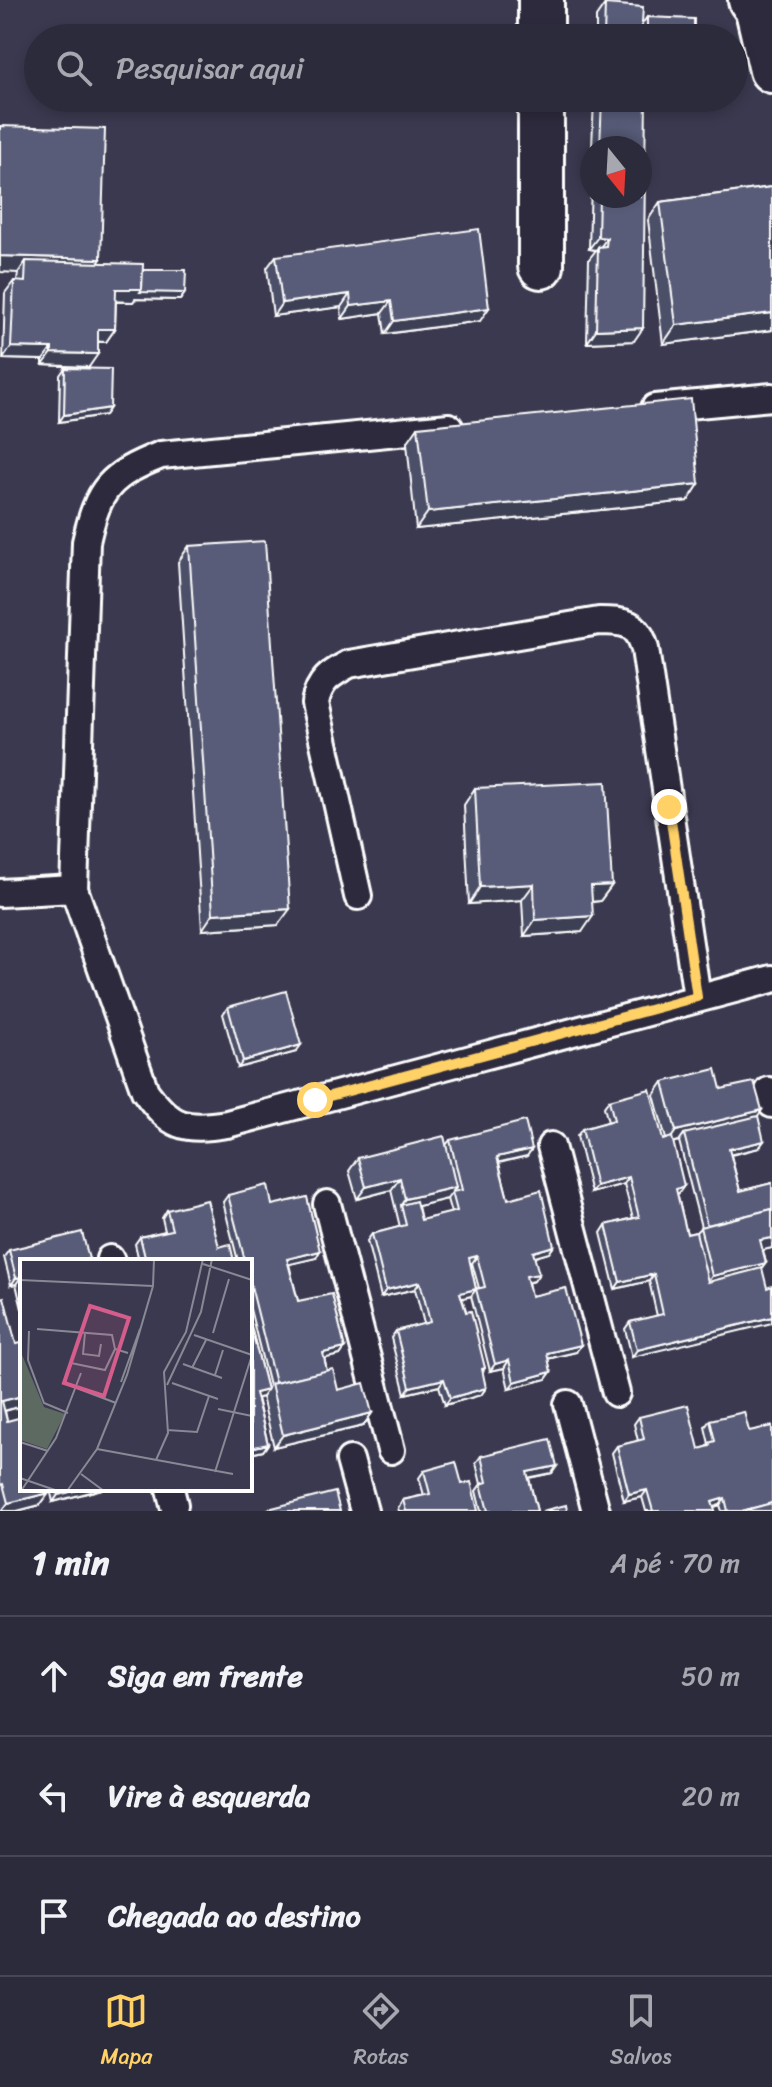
<!DOCTYPE html>
<html lang="pt">
<head>
<meta charset="utf-8">
<style>
  body { margin:0; font-family:Sriracha,sans-serif; background:#343342; color:#f1f3f6 }
  .compass { position:absolute; left:580px; top:136px; width:72px; height:72px; border-radius:50%; background:#2c2b3b; box-shadow:0 4px 12px #0003; rotate:162deg }
  .stop { position:absolute; width:24px; height:24px; margin:-18px; border:6px solid #ffd166; border-radius:50%; background:#fff }
  .stop.end { background:#ffd166; border-color:#fff; box-shadow:0 2px 8px #0008 }
  .list { margin:0; padding:0; list-style:none }
  h2 { display:flex; justify-content:space-between; align-items:center; height:104px; margin:0; padding:0 32px; font-size:34px }
  h2 small { font-size:26px; font-weight:400; color:#a6a7af }
  .list li { display:grid; grid-template-columns:52px 1fr auto; gap:24px; align-items:center; box-sizing:border-box; height:120px; padding:0 32px; border-top:2px solid #484755 }
  .list b { display:block; font-size:30px; white-space:nowrap }
  .list em { font-size:26px; font-style:normal; color:#a6a7af }
  .icon { flex:none; width:44px; height:44px; fill:none; stroke:currentColor; stroke-width:2; stroke-linecap:round; stroke-linejoin:round }
  .map { position:relative; flex:none; width:772px; height:1511px; overflow:hidden }
  .search { position:absolute; background:#2c2b3b; box-shadow:0 4px 12px #0003; left:24px; right:24px; top:24px; height:88px; display:flex; align-items:center; gap:20px; box-sizing:border-box; padding:0 28px; border-radius:44px; color:#a6a7af; font-size:30px }
  .sheet { height:464px; background:#2c2b3b }
  nav { display:flex; justify-content:space-around; align-items:center; box-sizing:border-box; height:112px; border-top:2px solid #484755; background:#2c2b3b; font-size:22px; color:#a6a7af }
  nav a { display:grid; justify-items:center; gap:4px }
  nav .on { color:#ffd166 }
  .map>svg:first-child { display:block }
  .lines { fill:none; stroke-linecap:round; stroke-linejoin:round }
  .lane-casing { stroke:#fff; stroke-width:32 }
  .street-casing { stroke:#fff; stroke-width:50 }
  .lane { stroke:#2f2a3d; stroke-width:26 }
  .street { stroke:#2f2a3d; stroke-width:44 }
  .wall { fill:#4c4f67; stroke:#fff; stroke-width:2; fill-rule:evenodd }
  .shaded-wall { fill:#3e4054; stroke:#fff; stroke-width:2 }
  .building { fill:#585c78; stroke:#fff; stroke-width:2; fill-rule:evenodd }
  .route { stroke:#ffd166; stroke-width:10 }
  .inset-road { fill:none; stroke:#898895; stroke-width:2 }
  .view { fill:#d45d8c; fill-opacity:0.15; stroke:#d45d8c; stroke-width:4 }
  .inset-edge { fill:none; stroke:#fff; stroke-width:4 }
</style>
</head>
<body>
<div class="map">
<svg width="772" height="1511" viewBox="0 0 772 1511">
  <rect width="100%" height="100%" fill="#3b394f"/>
  <filter id="ink" filterUnits="userSpaceOnUse"><feTurbulence type="fractalNoise" baseFrequency=".0125" numOctaves="2"/><feDisplacementMap in="SourceGraphic" scale="16" xChannelSelector="R" yChannelSelector="G"/><feConvolveMatrix kernelMatrix="1 2 1 2 8 2 1 2 1" color-interpolation-filters="sRGB"/></filter>
  <g filter="url(#ink)">
    <g class="lines">
      <defs>
        <g id="lane">
          <path d="M655 408 772 397"/>
          <path d="M74 889 86 542C98 488 110 475 161 455L449 427"/>
          <path d="M0 893 74 889 145 1091C171 1127 184 1131 227 1124L772 979"/>
          <path d="M358 896 315 703C319 681 330 674 349 664L599 621C625 621 638 622 645 649L697 997"/>
          <path d="M769 1091 772 1104"/>
          <path d="M551 1146 616 1393"/>
          <path d="M327 1204 391 1450"/>
          <path d="M110 1259 111 1261"/>
          <path d="M568 1404 596 1511"/>
          <path d="M350 1460 364 1511"/>
          <path d="M170 1489 174 1505"/>
        </g>
        <g id="street">
          <path d="M751 0 758 10 772 70"/>
          <path d="M541 38V0"/>
          <path d="M541 266V98"/>
        </g>
      </defs>
      <use href="#lane" class="lane-casing"/>
      <use href="#street" class="street-casing"/>
      <use href="#lane" class="lane"/>
      <use href="#street" class="street"/>
    </g>
    <g class="wall">
      <path d="M605 4 641 38H596V17Z"/>
      <path d="M647 17 694 38H642V24Z"/>
      <path d="M594 98H646L634 341 587 343 589 259 596 250 589 249 592 150V196H640V148H592Z"/>
      <path d="M0 126 98 263 143 270 185 293 180 300 135 299 133 302H116L115 329 106 342H98L89 367 43 365V360L3 359 5 293 14 281H17L18 273Z"/>
      <path d="M772 187V330L663 344 648 220 660 202Z"/>
      <path d="M276 256 480 321 385 334 382 313 342 319 341 307 273 316 267 268Z"/>
      <path d="M65 368 110 408 105 415 59 422 60 375Z"/>
      <path d="M418 427 699 484 688 501 416 529 407 443Z"/>
      <path d="M189 546 278 925 202 930 178 562Z"/>
      <path d="M475 788 612 885 600 901 592 902 582 932 524 936 522 900 469 904 464 805Z"/>
      <path d="M228 1007 296 1052 238 1068 223 1014Z"/>
      <path d="M663 1082 721 1089 758 1116 759 1148 731 1155 740 1191 772 1183V1248L763 1250 766 1263 762 1268 632 1357 625 1329 630 1322 657 1316 649 1281 615 1289 601 1233 606 1225 633 1218 624 1184 591 1193 577 1136 582 1129 608 1122 604 1107 609 1100 663 1140 666 1139 654 1095ZM679 1141 701 1227 696 1232 687 1234 677 1194 679 1193 673 1142Z"/>
      <path d="M450 1140 527 1156 499 1163 508 1199 554 1246 549 1253 535 1257 534 1281 528 1282 531 1296 576 1352 548 1359 551 1372 546 1379 509 1389 504 1368 490 1371 471 1296 462 1298 485 1368 482 1373 486 1388 481 1395 445 1405 439 1386 405 1394 391 1338 396 1331 424 1324 420 1308 415 1289 381 1297 367 1241 372 1234 400 1227 391 1190 357 1199 349 1171 358 1158 446 1145ZM447 1199 451 1213 421 1220 418 1206ZM472 1263 479 1288 476 1289 470 1264Z"/>
      <path d="M228 1195 272 1205 316 1258 289 1264 298 1301 345 1348 340 1355 324 1358 327 1371 338 1390 372 1413 363 1426 274 1447 262 1397 257 1398 268 1444 263 1451 250 1454V1323L267 1390 269 1386 250 1309V1261H238L223 1202Z"/>
      <path d="M167 1210 219 1247 234 1261H139L135 1244 140 1237 165 1231 162 1218Z"/>
      <path d="M9 1250 89 1259 87 1261H22V1309L16 1284 11 1285 4 1257Z"/>
      <path d="M0 1298 22 1406 5 1411 7 1421 49 1493 40 1505 17 1511H0Z"/>
      <path d="M639 1417 699 1449 707 1447 709 1444 705 1427 710 1420 772 1511H722L720 1505 714 1507 715 1511H646L642 1497 624 1501 612 1453 617 1446 638 1441 634 1424Z"/>
      <path d="M481 1456 557 1466 552 1473 529 1478 537 1511H481L476 1491 481 1484 476 1463Z"/>
      <path d="M424 1471 462 1484 478 1511H399L398 1508 403 1500 424 1495 419 1478Z"/>
      <path d="M50 1489H102L53 1502Z"/>
    </g>
    <g class="shaded-wall">
      <path d="M598 237 607 238 598 250V247L596 250 589 249Z"/>
      <path d="M0 256 101 259 90 275 26 261 18 273 0 272Z"/>
      <path d="M116 289H142L185 293 180 300 135 299 133 302 107 301Z"/>
      <path d="M350 294 341 307 273 316 282 303Z"/>
      <path d="M391 301 382 313 342 319 351 306Z"/>
      <path d="M489 308 480 321 385 334 394 321Z"/>
      <path d="M772 313V330L663 344 676 325Z"/>
      <path d="M643 328 634 341 587 343 596 330Z"/>
      <path d="M98 329H115L106 342 89 341Z"/>
      <path d="M11 347 52 348 43 360 3 359Z"/>
      <path d="M52 353 98 354 89 367 43 365Z"/>
      <path d="M110 408 105 415 59 422 64 415Z"/>
      <path d="M699 484 688 501 416 529 428 512Z"/>
      <path d="M534 884 522 900 469 904 480 887Z"/>
      <path d="M612 885 600 901 580 903 591 886Z"/>
      <path d="M290 909 278 925 202 930 213 914Z"/>
      <path d="M593 916 582 932 524 936 535 920Z"/>
      <path d="M301 1045 296 1052 238 1068 243 1061Z"/>
      <path d="M762 1110 753 1123 684 1134 679 1141 667 1144 676 1131Z"/>
      <path d="M764 1141 759 1148 724 1156 729 1149Z"/>
      <path d="M532 1149 527 1156 492 1164 497 1157Z"/>
      <path d="M629 1177 624 1184 591 1193 596 1186Z"/>
      <path d="M400 1178 391 1190 357 1199 366 1187Z"/>
      <path d="M684 1186 679 1193 671 1196 676 1189Z"/>
      <path d="M456 1187 447 1199 402 1210 401 1205 405 1199Z"/>
      <path d="M772 1238V1248L751 1253 760 1240Z"/>
      <path d="M554 1246 549 1253 528 1259 533 1252Z"/>
      <path d="M320 1251 316 1258 282 1266 287 1259Z"/>
      <path d="M477 1256 472 1263 464 1265 469 1258Z"/>
      <path d="M766 1263 757 1275 703 1289 712 1276Z"/>
      <path d="M539 1274 534 1281 522 1284 526 1276Z"/>
      <path d="M654 1274 649 1281 615 1289 620 1282Z"/>
      <path d="M21 1277 16 1284 11 1285 16 1278Z"/>
      <path d="M420 1282 415 1289 381 1297 386 1290Z"/>
      <path d="M476 1289 471 1296 455 1300 460 1293Z"/>
      <path d="M772 1317V1323L632 1357 637 1350Z"/>
      <path d="M581 1345 576 1352 542 1360 547 1353Z"/>
      <path d="M345 1348 340 1355 318 1360 323 1353Z"/>
      <path d="M509 1360 504 1368 490 1371 495 1364Z"/>
      <path d="M551 1372 546 1379 509 1389 514 1382Z"/>
      <path d="M444 1379 439 1386 405 1394 410 1387Z"/>
      <path d="M486 1388 481 1395 445 1405 450 1398Z"/>
      <path d="M267 1390 262 1397 250 1400 255 1393Z"/>
      <path d="M22 1396V1406L0 1412 2 1401Z"/>
      <path d="M372 1413 363 1426 274 1447 283 1435Z"/>
      <path d="M268 1444 263 1451 250 1454V1448Z"/>
      <path d="M557 1466 552 1473 522 1479 527 1472Z"/>
      <path d="M81 1489H102L53 1502 58 1495Z"/>
      <path d="M647 1490 642 1497 624 1501 629 1494Z"/>
      <path d="M49 1493 40 1505 17 1511H2L8 1503Z"/>
      <path d="M725 1498 720 1505 708 1509 712 1502Z"/>
    </g>
    <g class="building">
      <path d="M605 4 643 7 641 38H604Z"/>
      <path d="M647 17 694 19V38H647Z"/>
      <path d="M602 98H646L643 328 596 330 598 247 606 246 607 238 598 237 599 196H640V148H600Z"/>
      <path d="M0 126 105 129 101 259 0 256Z"/>
      <path d="M772 187V313L676 325 660 202Z"/>
      <path d="M479 229 489 308 394 321 391 301 351 306 350 294 282 303 276 256Z"/>
      <path d="M26 261 143 264 142 289H116L115 329H98V354L52 353V348L11 347 14 281 25 282Z"/>
      <path d="M143 270H186L185 293 140 292 142 289Z"/>
      <path d="M65 368 111 369 110 408 64 415Z"/>
      <path d="M691 399 699 484 428 512 418 427Z"/>
      <path d="M265 541 290 909 213 914 189 546Z"/>
      <path d="M606 782 612 885 591 886 593 916 535 920 534 884 480 887 475 788Z"/>
      <path d="M286 991 301 1045 243 1061 228 1007Z"/>
      <path d="M716 1069 721 1089 754 1082 762 1110 676 1131 663 1082Z"/>
      <path d="M650 1089 663 1140 672 1137 684 1186 676 1189 687 1234 696 1232 708 1282 762 1268 767 1288 772 1286V1317L637 1350 630 1322 663 1314 654 1274 620 1282 606 1225 639 1217 629 1177 596 1186 582 1129 614 1120 609 1100Z"/>
      <path d="M758 1116 764 1141 729 1149 740 1191 772 1183V1209L707 1225 684 1134Z"/>
      <path d="M525 1121 532 1149 497 1157 508 1199 541 1190 554 1246 533 1252 539 1274 526 1276 531 1296 566 1288 581 1345 547 1353 551 1372 514 1382 509 1360 495 1364 476 1289 460 1293 466 1312 471 1311 485 1368 482 1369 486 1388 450 1398 444 1379 410 1387 396 1331 430 1322 425 1301 420 1282 386 1290 372 1234 406 1225 401 1205 416 1201 421 1220 457 1211 452 1192 462 1190 450 1140ZM477 1256 485 1287 476 1289 469 1258Z"/>
      <path d="M444 1136 456 1187 405 1199 400 1178 366 1187 358 1158Z"/>
      <path d="M268 1185 272 1205 307 1197 320 1251 287 1259 298 1301 332 1294 345 1348 323 1353 327 1371 275 1383 250 1282V1261H245L228 1195Z"/>
      <path d="M207 1200 219 1247 230 1244 234 1261H146L140 1237 172 1230 167 1210Z"/>
      <path d="M772 1209V1238L760 1240 766 1263 712 1276 700 1227Z"/>
      <path d="M82 1232 89 1259 80 1261H22V1281L21 1277 16 1278 9 1250Z"/>
      <path d="M4 1297 16 1344 22 1343V1396L2 1401 7 1421 22 1417V1489H48L49 1493 8 1503 3 1484 0 1485V1298Z"/>
      <path d="M250 1323 267 1390 255 1393 268 1444 250 1448Z"/>
      <path d="M333 1369 338 1390 364 1383 372 1413 283 1435 271 1384Z"/>
      <path d="M688 1405 699 1449 710 1446 709 1443 715 1441 710 1420 744 1412 749 1431 772 1426V1503L742 1511H728L725 1498 712 1502 715 1511H653L647 1490 629 1494 617 1446 644 1439 639 1417Z"/>
      <path d="M550 1439 557 1466 527 1472 537 1511H488L481 1484 487 1482 481 1456Z"/>
      <path d="M456 1462 462 1484 471 1482 478 1511H406L403 1500 430 1494 424 1471Z"/>
      <path d="M56 1489H81L58 1495Z"/>
      <path d="M335 1492 340 1511H268V1509Z"/>
      <path d="M772 1503V1511H742Z"/>
      <path d="M566 1505 567 1511H542Z"/>
    </g>
  </g>
  <g class="lines" filter="url(#ink)">
    <path class="route" d="M315 1100 697 997 669 807"/>
  </g>
  <g transform="translate(20 1259)">
    <rect width="232" height="232" fill="#3b394f"/>
    <path d="M0 91 24 148 45 155 27 190 0 181Z" fill="#5c6a61"/>
    <path class="inset-road" d="M183 5 232 21M0 21 133 27M17 70 92 76 95 90 108 94M9 72 8 101 24 144 48 154M65 74 63 95 79 97 81 85M193 74 209 20M174 76 232 96M51 104 85 111 95 90M163 105 202 119M172 109 186 81M195 116 203 91M46 117V125L96 144M101 123 120 70M152 124 198 140M147 126 181 53 192 0M198 150 232 157M147 171 177 173 189 137M0 183 28 192M77 190 213 215M136 201 148 174 144 113 166 73 183 0M195 213 232 96M61 215 84 232M0 219 38 232M1 232 36 179 61 114M47 232 77 190 107 116 133 27 134 0"/>
    <path class="view" d="M70 47 109 59 84 137 44 124Z"/>
    <rect width="232" height="232" class="inset-edge"/>
  </g>
</svg>
<svg class="compass" viewBox="-18 -18 36 36"><path d="M0-13l5 13h-10z" fill="#e53935"/><path d="M0 13l5-13h-10z" fill="#a6a7af"/></svg>
<div class="stop" style="left:315px;top:1100px"></div>
<div class="stop end" style="left:669px;top:807px"></div>
<div class="search"><svg class="icon" aria-label="search" viewBox="0 0 24 24"><circle cx="10" cy="10" r="6"/><path d="M15 15l6 6"/></svg>Pesquisar aqui</div>
</div>
<section class="sheet">
<h2>1 min<small>A pé · 70 m</small></h2>
<ul class="list">
<li><svg class="icon" aria-label="ahead" viewBox="0 0 24 24"><path d="M12 20V5M6 11l6-6 6 6"/></svg><div><b>Siga em frente</b></div><em>50 m</em></li>
<li><svg class="icon" aria-label="left" viewBox="0 0 24 24"><path d="M17 20v-9H6M10 6l-5 5 5 5"/></svg><div><b>Vire à esquerda</b></div><em>20 m</em></li>
<li><svg class="icon" aria-label="arrive" viewBox="0 0 24 24"><path d="M6 21V4h12l-3 4 3 4H6"/></svg><div><b>Chegada ao destino</b></div></li>
</ul>
</section>
<nav>
<a class="on"><svg class="icon" aria-label="map" viewBox="0 0 24 24"><path d="M3 6l6-2 6 2 6-2v14l-6 2-6-2-6 2zM9 4v14M15 6v14"/></svg>Mapa</a>
<a><svg class="icon" aria-label="directions" viewBox="0 0 24 24"><path d="M12 3l9 9-9 9-9-9zM9 14v-3h6M13 9l2 2-2 2"/></svg>Rotas</a>
<a><svg class="icon" aria-label="saved" viewBox="0 0 24 24"><path d="M7 4h10v16l-5-4-5 4z"/></svg>Salvos</a>
</nav>
</body>
</html>
